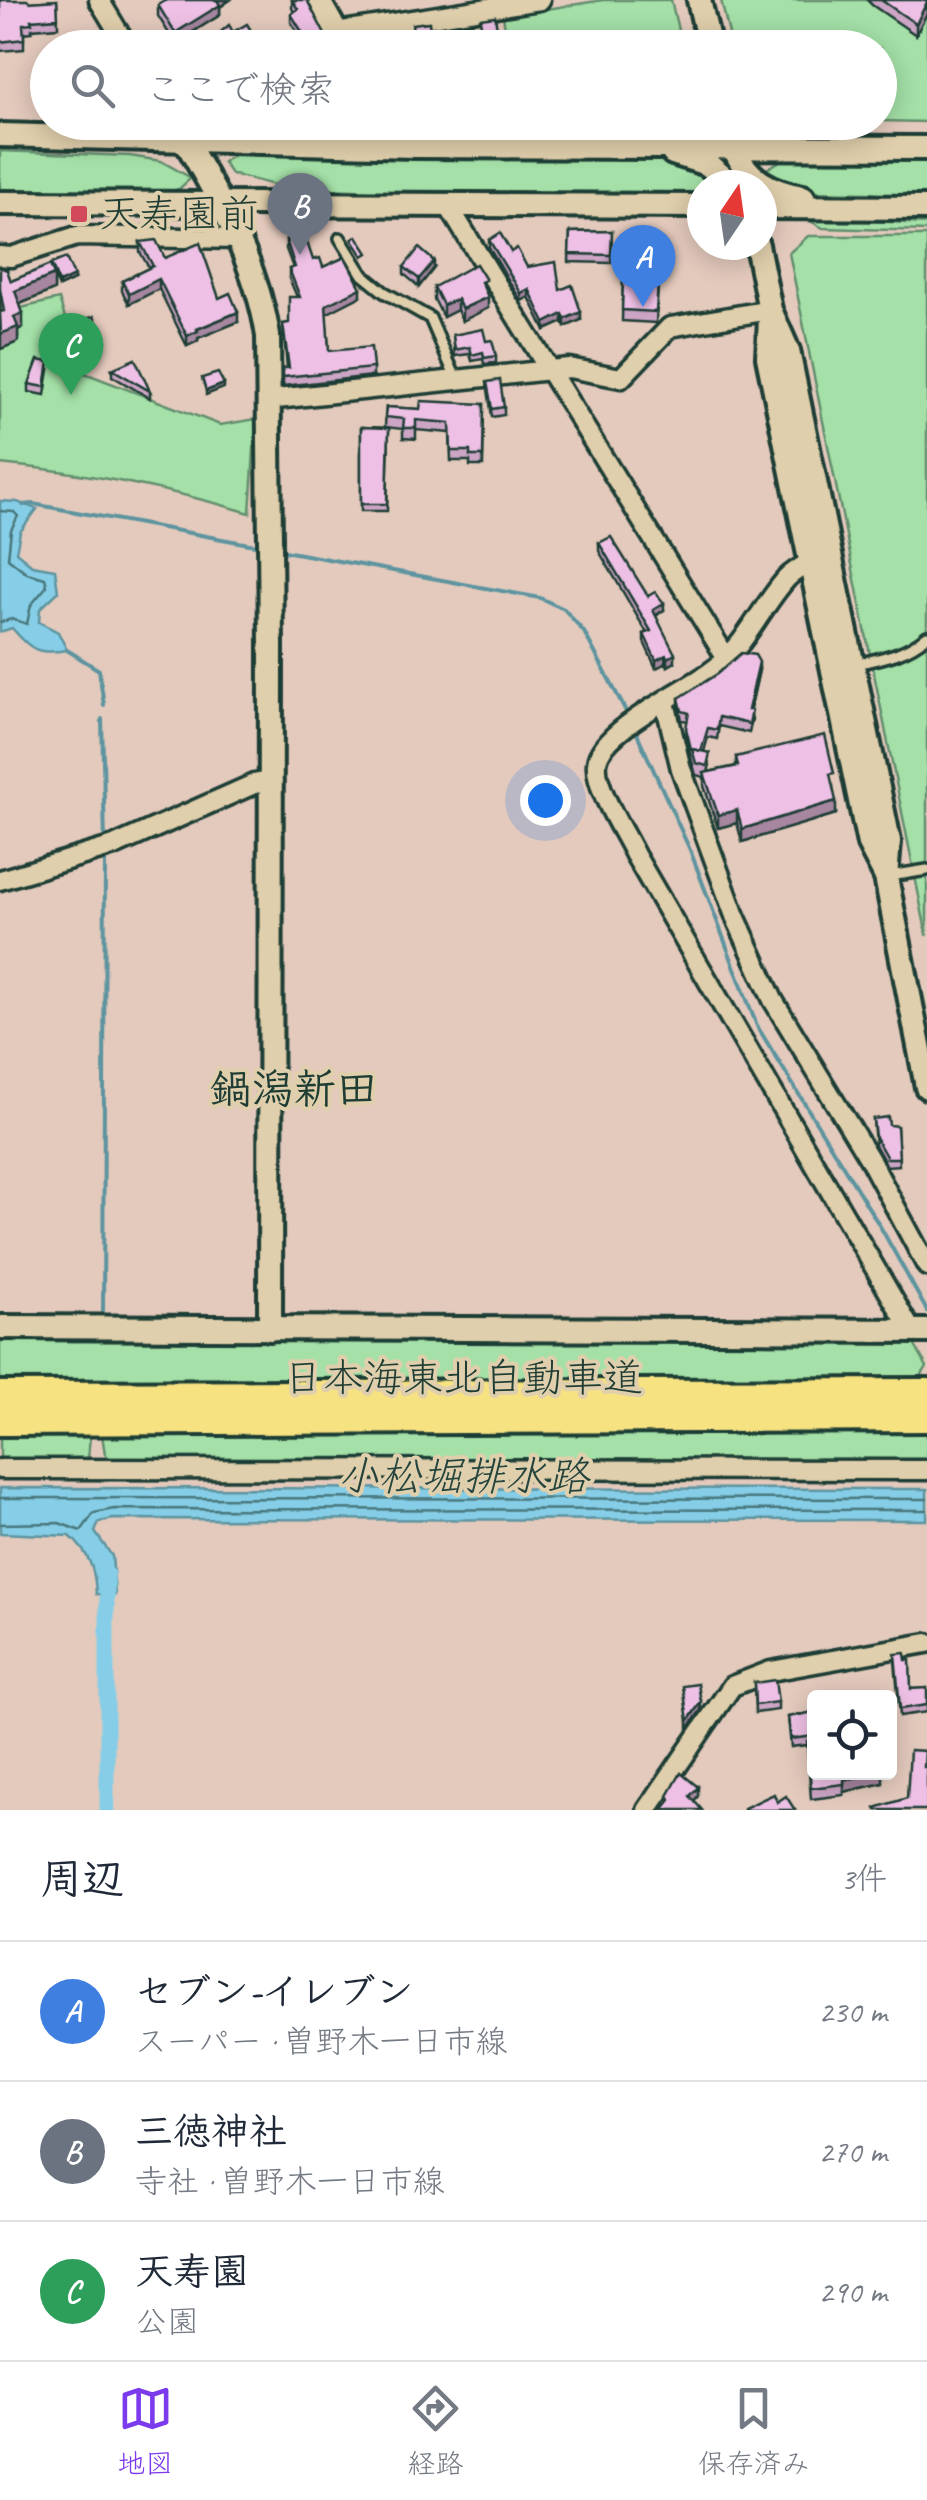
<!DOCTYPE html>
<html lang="ja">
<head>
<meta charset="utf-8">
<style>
  body { margin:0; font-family:Caveat,"Klee One",sans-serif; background:#f6f6f7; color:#1f2937 }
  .controls { position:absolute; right:30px; bottom:30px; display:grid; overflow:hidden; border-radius:10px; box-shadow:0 5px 25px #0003 }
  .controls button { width:90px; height:90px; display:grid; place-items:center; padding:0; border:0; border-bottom:2px solid #e0e1e3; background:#fff; color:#1f2937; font:50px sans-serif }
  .compass { position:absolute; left:687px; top:170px; width:90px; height:90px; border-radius:50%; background:#fff; box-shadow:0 5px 25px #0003; rotate:13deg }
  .you { position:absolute; left:545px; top:800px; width:35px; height:35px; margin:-25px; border:8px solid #fff; border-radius:50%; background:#1a73e8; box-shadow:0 0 0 15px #1a73e833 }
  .badge { display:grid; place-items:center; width:65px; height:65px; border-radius:50%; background:#7c3aed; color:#fff; font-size:32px; font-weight:700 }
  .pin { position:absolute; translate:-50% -82px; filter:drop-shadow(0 2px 5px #0008) }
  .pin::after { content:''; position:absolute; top:52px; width:35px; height:30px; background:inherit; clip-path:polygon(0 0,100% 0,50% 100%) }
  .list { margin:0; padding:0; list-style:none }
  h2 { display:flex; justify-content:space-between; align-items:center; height:130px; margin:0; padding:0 40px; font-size:42px }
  h2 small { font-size:32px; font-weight:400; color:#747a83 }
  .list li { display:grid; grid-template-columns:65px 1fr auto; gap:30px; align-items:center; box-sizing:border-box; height:140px; padding:0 40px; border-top:2px solid #e0e1e3 }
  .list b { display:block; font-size:38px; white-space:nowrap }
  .list p { margin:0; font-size:32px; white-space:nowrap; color:#747a83 }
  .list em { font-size:32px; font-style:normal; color:#747a83 }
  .icon { flex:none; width:55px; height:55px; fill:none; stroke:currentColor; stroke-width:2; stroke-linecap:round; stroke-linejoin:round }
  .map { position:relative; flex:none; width:927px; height:1810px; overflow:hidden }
  .search { position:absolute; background:#fff; box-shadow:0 5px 25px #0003; left:30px; right:30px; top:30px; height:110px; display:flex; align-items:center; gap:25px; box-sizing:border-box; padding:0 35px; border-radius:55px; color:#747a83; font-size:38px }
  .sheet { height:550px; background:#fff }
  nav { display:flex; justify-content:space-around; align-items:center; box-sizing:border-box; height:140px; border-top:2px solid #e0e1e3; background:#fff; font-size:28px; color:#747a83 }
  nav a { display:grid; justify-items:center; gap:5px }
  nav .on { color:#7c3aed }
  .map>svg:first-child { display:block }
  .green { fill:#a4e0a7; stroke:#628e6e; stroke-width:2.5 }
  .water { fill:#86cee7; stroke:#5d949f; stroke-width:2.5 }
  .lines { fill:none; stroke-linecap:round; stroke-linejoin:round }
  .shore { stroke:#48777c; stroke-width:2.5 }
  .stream { stroke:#5d949f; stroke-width:4 }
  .canal { stroke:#86cee7; stroke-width:15 }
  .street-tunnel { stroke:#bdaea2; stroke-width:18; stroke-dasharray:18 9; stroke-linecap:butt }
  .lane-casing { stroke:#1f3d34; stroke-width:16 }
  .street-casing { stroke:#1f3d34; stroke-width:25 }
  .secondary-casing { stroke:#1f3d34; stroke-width:30 }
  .highway-casing { stroke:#1f3d34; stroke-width:38 }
  .lane { stroke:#e0cfac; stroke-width:9 }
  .street { stroke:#e0cfac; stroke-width:18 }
  .secondary { stroke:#e0cfac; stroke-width:22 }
  .highway { stroke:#f6e281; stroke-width:30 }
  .wall { fill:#cda5c5; stroke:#1f3d34; stroke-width:2.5 }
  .shaded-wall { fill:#a786a0; stroke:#1f3d34; stroke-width:2.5 }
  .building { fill:#eec0e5; stroke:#1f3d34; stroke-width:2.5 }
  .poi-dot { fill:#d1495b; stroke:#e0cfac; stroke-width:4 }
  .labels { text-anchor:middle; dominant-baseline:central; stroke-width:8; stroke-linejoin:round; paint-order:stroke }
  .poi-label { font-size:40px; fill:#1f3d34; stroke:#e0cfac; text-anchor:start }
  .street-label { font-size:40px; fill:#1f3d34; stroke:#e0cfac }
  .neighbourhood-label { font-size:42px; font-weight:bold; fill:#1f3d34; stroke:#e0cfac }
  .water-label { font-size:42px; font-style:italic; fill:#24443d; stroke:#e0cfac }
</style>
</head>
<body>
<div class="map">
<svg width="927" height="1810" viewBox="0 0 927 1810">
  <rect width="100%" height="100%" fill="#e4cabd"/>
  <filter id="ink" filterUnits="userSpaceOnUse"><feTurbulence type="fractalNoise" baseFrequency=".01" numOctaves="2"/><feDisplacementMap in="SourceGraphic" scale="20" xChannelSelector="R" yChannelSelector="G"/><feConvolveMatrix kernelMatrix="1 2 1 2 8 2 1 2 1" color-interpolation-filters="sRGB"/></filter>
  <g filter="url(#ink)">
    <g class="green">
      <path d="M603 0H671L682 47H508L503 16Z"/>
      <path d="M721 0H927V122L880 121V48L732 47Z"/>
      <path d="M0 151 130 156 161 161 191 178 179 189 158 194 0 190Z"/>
      <path d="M237 153 676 161 714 179 710 185H702L700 194 681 197 491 196 282 187 231 174 223 162Z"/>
      <path d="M797 156H927V200L868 193 802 192 762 172 780 161Z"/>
      <path d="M812 218 927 224V231L823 228 812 222Z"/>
      <path d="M808 236H927V936L789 253Z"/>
      <path d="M0 278 21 308 59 299 82 372 220 425 256 419 250 513C169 489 84 472 0 464Z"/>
      <path d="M894 1334 914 1344 927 1367 918 1380 0 1383V1338Z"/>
      <path d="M927 1433V1462L115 1464 105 1454 102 1435Z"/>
      <path d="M90 1435 88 1459 80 1465 0 1463V1436Z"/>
    </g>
    <g class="water">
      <path d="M0 501 17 502 37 509 20 532 16 552 32 565 55 569 58 592 40 609 39 622 58 632 67 650C37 655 31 650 12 628L0 632Z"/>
      <path d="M0 1488 927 1489V1520L113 1519 99 1522 95 1532 112 1556 115 1595 96 1594C95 1569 89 1553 70 1536L0 1533Z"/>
    </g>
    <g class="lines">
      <g class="shore">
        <path d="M0 511 14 512 18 516 11 530 8 558 27 573 45 578 47 586 31 605 27 624 12 619 0 622"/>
        <path d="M0 1498 927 1499"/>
        <path d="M0 1524 59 1523 81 1531 94 1513 114 1509 927 1510"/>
      </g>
      <g class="stream">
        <path d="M23 505 33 504 260 546"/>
        <path d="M279 550 540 598 564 609 584 632 630 719"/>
        <path d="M67 650 99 670 104 705"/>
        <path d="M102 719 105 842"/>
        <path d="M634 727 690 850 757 1026 881 1228 927 1311"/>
        <path d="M103 1316 105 856"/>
      </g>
      <path class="canal" d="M107 1574V1810"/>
      <g class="street-tunnel">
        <path d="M282 127 319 128"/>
        <path d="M281 217 317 218"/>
      </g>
      <defs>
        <g id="lane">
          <path d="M340 238 363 275 384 292 430 318 457 381"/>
          <path d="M856 664C883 658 906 654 927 636"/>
          <path d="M890 876 927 870"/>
        </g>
        <g id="street">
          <path d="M99 0 128 48"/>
          <path d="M336 32 540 0"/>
          <path d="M174 122 185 140"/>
          <path d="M449 207 727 659"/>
          <path d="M0 256 11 257 77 236 238 239"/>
          <path d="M267 400 569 368 621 378 670 327 770 310"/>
          <path d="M819 557C809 563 796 569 787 578 759 609 745 649 709 673 683 692 600 731 597 763 594 787 624 832 635 855L911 1330"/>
          <path d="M665 702 681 769 735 916 773 1000 870 1160 927 1266"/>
          <path d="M0 880 114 846 254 784 272 781"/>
          <path d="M0 1469 927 1470"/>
          <path d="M647 1810 732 1686 771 1671 927 1643"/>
        </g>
        <g id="secondary">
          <path d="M318 0 345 48"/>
          <path d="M699 0 710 48"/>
          <path d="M0 135 415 146 927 148"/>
          <path d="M185 140C221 201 257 265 268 336L271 645 270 1329"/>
          <path d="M734 147C745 179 772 192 803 197"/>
          <path d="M673 153 707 164 733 185"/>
          <path d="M0 203 702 206"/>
          <path d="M762 207 927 208"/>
          <path d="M757 245 770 310 788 351 889 841 886 877 927 1087"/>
          <path d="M770 319 768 357 869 844 886 877"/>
          <path d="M0 1327 927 1331"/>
        </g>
        <g id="highway">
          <path d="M0 1397 927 1394"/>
          <path d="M0 1420 927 1416"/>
        </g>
      </defs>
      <use href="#lane" class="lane-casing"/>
      <use href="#street" class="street-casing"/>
      <use href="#secondary" class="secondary-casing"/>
      <use href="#highway" class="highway-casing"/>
      <use href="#lane" class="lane"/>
      <use href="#street" class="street"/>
      <use href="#secondary" class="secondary"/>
      <use href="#highway" class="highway"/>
    </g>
    <g class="wall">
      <path d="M0 0 29 2 57 0 58 27 32 29V32L24 33V49L0 51Z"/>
      <path d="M167 0H230L220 7V15L175 43 158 16V5Z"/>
      <path d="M292 0 332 48H307L291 22V14L294 12 292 8Z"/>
      <path d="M867 0H927L916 35 872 5Z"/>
      <path d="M612 231 611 263 569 262 570 232Z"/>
      <path d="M286 240 361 296 326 313 329 351 373 368V376L283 386V368H287L283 324 289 323 297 297 289 278V269L293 268 286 249Z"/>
      <path d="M489 240 511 252 527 267 560 290 581 320 565 327 563 322 545 330 529 297 521 301 489 248Z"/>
      <path d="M140 242 219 298 238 322 198 338V341L187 346 159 289 129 304 122 291V281L149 268 140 252Z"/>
      <path d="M0 267 11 281 51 267 74 280 59 287 54 276V290L20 304 23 327 18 330V342L1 349Z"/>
      <path d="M404 267 434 268 419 287 404 274Z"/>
      <path d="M623 281 658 283 656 323 622 321Z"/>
      <path d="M434 287 486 291 488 308 462 321 457 310 443 317 434 299Z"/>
      <path d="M77 323 102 341 85 349 77 331Z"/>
      <path d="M453 335 486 341 496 356V363L484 364 483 359 472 361 470 354 455 356Z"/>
      <path d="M112 369 150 391V398L112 376Z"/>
      <path d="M49 370 45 395 29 392V384Z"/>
      <path d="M487 382 504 407V415L492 417Z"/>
      <path d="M484 404 483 466H470V461H451L450 433 416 430V439L403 438V429L385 427 386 407 420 409Z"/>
      <path d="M361 427 389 428 387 511H361Z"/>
      <path d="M599 543 648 596 664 610 656 616 675 662 668 666 666 663 656 668 644 642V634L647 633 599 551Z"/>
      <path d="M759 670 750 710 752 719 749 733 719 726 717 739 708 737 704 752 710 765 708 772 736 766V757L834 786H833L836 814 742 842 737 823 718 828 704 786V777L696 775 692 761 686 736 688 721 682 720 679 706V698Z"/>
      <path d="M873 1119 889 1125 897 1126 899 1165 887 1166 875 1145Z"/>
      <path d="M895 1661 911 1689 927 1688V1712L900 1716Z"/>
      <path d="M754 1683 778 1702V1710L755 1713Z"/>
      <path d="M814 1712V1772L883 1783 844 1792V1795L811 1799 807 1745 791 1747 788 1717Z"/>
    </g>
    <g class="shaded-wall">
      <path d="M216 0H230L220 7V15L175 43V33Z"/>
      <path d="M927 2V13L916 35V24Z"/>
      <path d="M319 40V48H310V45Z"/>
      <path d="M434 261V268L419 287V279Z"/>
      <path d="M54 275V290L15 306V291Z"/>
      <path d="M74 276V280L59 287V283Z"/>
      <path d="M159 279V289L129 304V294Z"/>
      <path d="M361 288V296L326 314V305Z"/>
      <path d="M529 289V297L521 301V293Z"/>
      <path d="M488 297V308L462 321V309Z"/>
      <path d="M457 299V310L443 317V305Z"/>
      <path d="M238 312V322L198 338V341L187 346V336L197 329Z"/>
      <path d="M581 312V320L565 327V319Z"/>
      <path d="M23 313V327L18 330V342L1 349V334L14 317Z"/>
      <path d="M563 314V322L545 330V323Z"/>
      <path d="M102 334V341L85 349V341Z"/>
      <path d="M224 384V388L206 395V391Z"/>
      <path d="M664 603V610L653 617V610Z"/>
      <path d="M675 654V662L668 666V658Z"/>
      <path d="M666 655V663L656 668V660Z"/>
      <path d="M759 662V670L748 719V710Z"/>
      <path d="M836 801V814L742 842V829Z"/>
      <path d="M737 810V823L718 828V815Z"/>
      <path d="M701 1702V1710L688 1729V1721Z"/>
      <path d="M883 1772V1783L844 1792V1780Z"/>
      <path d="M698 1787V1796L690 1806V1796Z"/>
    </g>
    <g class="building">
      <path d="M0 0H28L29 2 57 0 58 18 31 20 32 23 23 24 24 39 0 42Z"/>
      <path d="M167 0H217L220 5 175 33 158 5Z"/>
      <path d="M292 0H307L332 48H323L319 40 310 45 291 14 298 9Z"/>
      <path d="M881 0H927V2L916 24Z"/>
      <path d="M495 16 500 48H484L480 18Z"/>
      <path d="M429 22 432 48H388L386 33 413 30 412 24Z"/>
      <path d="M247 24 258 42 263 40 267 48H202L229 25 233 32Z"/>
      <path d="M612 231 611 255 569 254 570 232Z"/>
      <path d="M500 233 511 252 517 248 527 267 556 262 560 290 572 285 581 312 565 319 563 314 545 323 529 289 521 293 489 240Z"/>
      <path d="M301 236 302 240 306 239 313 260 320 258 323 267 345 257 361 288 326 305 329 351 371 347 373 368 283 377V368H289L283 324 289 323V297H300L289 269 295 267 286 240Z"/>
      <path d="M357 236 368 253 363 256 352 239Z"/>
      <path d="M156 240 165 258 200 243 219 298 230 293 238 312 197 329 198 331 187 336 159 279 129 294 122 281 153 266 140 242Z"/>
      <path d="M419 248 434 261 419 279 404 267Z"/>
      <path d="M66 258 74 276 59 283 51 264Z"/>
      <path d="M476 264 486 280 481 282 488 297 462 309 457 299 443 305 434 287Z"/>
      <path d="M50 265 54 275 15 291 23 313 14 317 18 327 1 334 0 312 4 311 0 289V267L7 270 11 281Z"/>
      <path d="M623 281 658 283 656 312 622 310Z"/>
      <path d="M94 316 102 334 85 341 77 323Z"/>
      <path d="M483 329 486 341 492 340 496 356 484 358 483 352 472 355 470 347 455 350 453 335Z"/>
      <path d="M135 359 150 391 112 369Z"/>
      <path d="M38 360 49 362 45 387 29 384Z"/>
      <path d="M218 373 224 384 206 391 202 378Z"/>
      <path d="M500 380 504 407 492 409 487 382Z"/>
      <path d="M421 401 484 404 483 456H470V451H451L450 423 416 420V428H403L404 419 385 417 386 407 420 409Z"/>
      <path d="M361 427 389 428 387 504H361Z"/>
      <path d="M611 537 648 596 655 592 664 603 653 610 675 654 668 658 666 655 656 660 644 634 651 631 599 543Z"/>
      <path d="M741 653 755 655 759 662 748 710H752L749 724 719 717 717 730 708 728 701 751 691 749 686 728 689 713 682 711 679 698 717 674Z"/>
      <path d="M825 735 834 773 830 774 836 801 742 829 737 810 718 815 704 773 738 766 736 757Z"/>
      <path d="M692 749 710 753 707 766 696 763Z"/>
      <path d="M888 1117 889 1125 897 1126 899 1158H887L875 1137 873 1119Z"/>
      <path d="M905 1653 906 1660H910L911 1689 927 1688V1705L900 1709 895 1654Z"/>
      <path d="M775 1680 778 1702 755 1705 754 1683Z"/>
      <path d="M698 1684 701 1702 688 1721 683 1686Z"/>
      <path d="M814 1712V1736L791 1739 788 1717Z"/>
      <path d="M813 1740 814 1772H881L844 1780V1784L811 1788 807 1741Z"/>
      <path d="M910 1750 925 1751 924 1767H927V1810H876L875 1808 907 1798Z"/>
      <path d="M681 1773 698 1787 690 1796 702 1810H663L671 1800 668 1796Z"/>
      <path d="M774 1794 777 1802 786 1796 795 1810H744V1808Z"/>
    </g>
  </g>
  <rect class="poi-dot" x="69" y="204" width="20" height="20" rx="5"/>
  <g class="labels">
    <g class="poi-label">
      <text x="99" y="214">天寿園前</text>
    </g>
    <g class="street-label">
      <text x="463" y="1378">日本海東北自動車道</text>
    </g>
    <g class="neighbourhood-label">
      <text x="294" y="1089">鍋潟新田</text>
    </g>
    <g class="water-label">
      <text x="463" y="1476">小松堀排水路</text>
    </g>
  </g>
</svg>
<div class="controls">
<button><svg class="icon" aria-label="locate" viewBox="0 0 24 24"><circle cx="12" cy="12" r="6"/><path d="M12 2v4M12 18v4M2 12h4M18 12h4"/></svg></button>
</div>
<svg class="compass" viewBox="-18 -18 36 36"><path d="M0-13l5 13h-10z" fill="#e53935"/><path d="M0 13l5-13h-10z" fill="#747a83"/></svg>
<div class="you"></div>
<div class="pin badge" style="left:643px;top:307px;background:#3f7fe0">A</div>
<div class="pin badge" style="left:300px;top:255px;background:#6b7280">B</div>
<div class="pin badge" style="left:71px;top:395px;background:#2e9e5b">C</div>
<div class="search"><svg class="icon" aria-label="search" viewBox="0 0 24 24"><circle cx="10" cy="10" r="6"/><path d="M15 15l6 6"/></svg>ここで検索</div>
</div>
<section class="sheet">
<h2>周辺<small>3件</small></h2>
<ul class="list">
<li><span class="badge" style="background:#3f7fe0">A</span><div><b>セブン-イレブン</b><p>スーパー · 曽野木一日市線</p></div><em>230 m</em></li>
<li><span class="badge" style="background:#6b7280">B</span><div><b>三徳神社</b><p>寺社 · 曽野木一日市線</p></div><em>270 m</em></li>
<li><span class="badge" style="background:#2e9e5b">C</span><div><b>天寿園</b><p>公園</p></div><em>290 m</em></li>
</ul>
</section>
<nav>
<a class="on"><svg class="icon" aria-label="map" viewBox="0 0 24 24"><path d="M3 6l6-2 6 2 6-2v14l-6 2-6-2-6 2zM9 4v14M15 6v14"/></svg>地図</a>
<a><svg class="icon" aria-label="directions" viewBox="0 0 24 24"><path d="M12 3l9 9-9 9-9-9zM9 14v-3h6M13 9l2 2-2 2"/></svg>経路</a>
<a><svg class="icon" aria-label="saved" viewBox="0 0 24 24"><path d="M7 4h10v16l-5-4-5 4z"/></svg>保存済み</a>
</nav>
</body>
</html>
